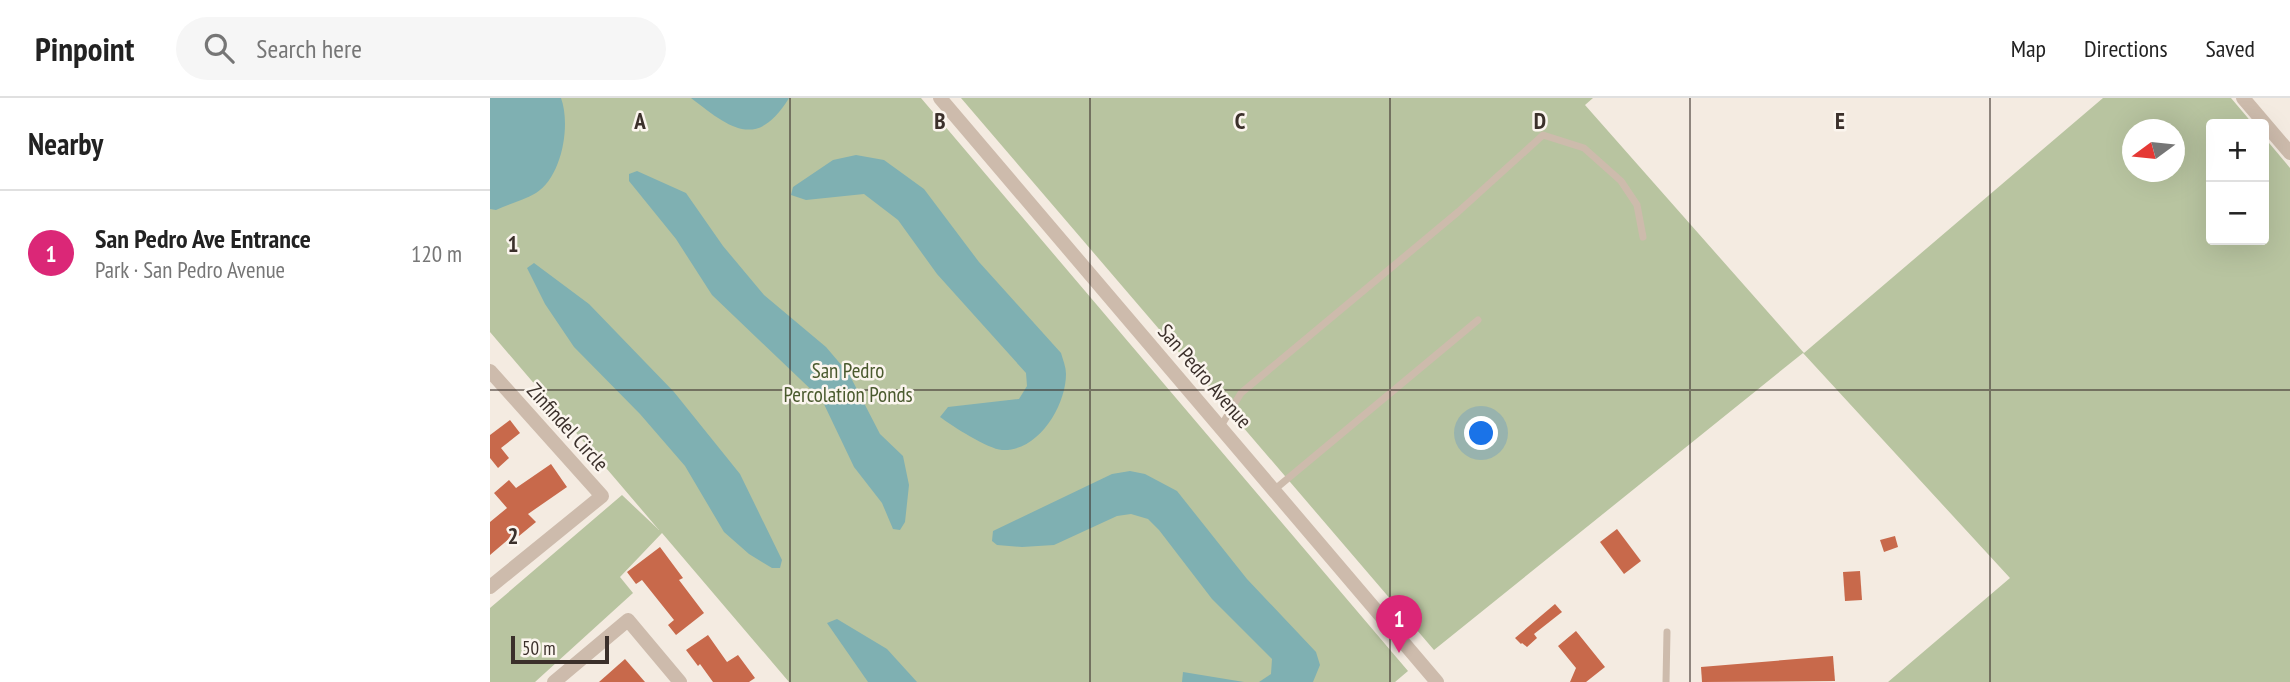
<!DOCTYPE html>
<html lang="en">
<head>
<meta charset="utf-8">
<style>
  body { margin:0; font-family:"PT Sans Narrow",sans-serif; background:#f6f6f6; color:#222 }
  .controls { position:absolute; right:21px; top:21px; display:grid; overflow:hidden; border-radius:7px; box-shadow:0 7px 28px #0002 }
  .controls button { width:63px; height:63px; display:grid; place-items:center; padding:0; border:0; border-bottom:2px solid #e0e0e0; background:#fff; color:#222; font:35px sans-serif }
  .compass { position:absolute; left:1632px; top:21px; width:63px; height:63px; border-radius:50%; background:#fff; box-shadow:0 7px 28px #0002; rotate:255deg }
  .scale { position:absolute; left:21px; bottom:18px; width:98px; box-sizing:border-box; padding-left:7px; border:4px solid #3b302b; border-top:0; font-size:19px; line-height:24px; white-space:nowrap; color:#3b302b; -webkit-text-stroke:5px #fbf5ee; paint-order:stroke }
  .you { position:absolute; left:992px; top:336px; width:24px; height:24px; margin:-18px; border:5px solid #fff; border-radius:50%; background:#1a73e8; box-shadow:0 0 0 10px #1a73e833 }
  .badge { display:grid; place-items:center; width:46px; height:46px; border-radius:50%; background:#db2777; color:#fff; font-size:23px; font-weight:700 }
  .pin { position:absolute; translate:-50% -58px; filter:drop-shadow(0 2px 4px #0008) }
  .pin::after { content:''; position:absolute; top:37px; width:24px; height:21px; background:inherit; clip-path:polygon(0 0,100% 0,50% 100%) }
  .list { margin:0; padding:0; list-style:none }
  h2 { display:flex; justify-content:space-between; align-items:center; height:91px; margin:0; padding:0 28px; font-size:30px }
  h2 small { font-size:23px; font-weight:400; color:#767676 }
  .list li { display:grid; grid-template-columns:46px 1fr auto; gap:21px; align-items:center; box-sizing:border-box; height:126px; padding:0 28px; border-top:2px solid #e0e0e0 }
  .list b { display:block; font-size:26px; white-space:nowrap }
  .list p { margin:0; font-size:23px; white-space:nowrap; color:#767676 }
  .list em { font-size:23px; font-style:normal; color:#767676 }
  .icon { flex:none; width:38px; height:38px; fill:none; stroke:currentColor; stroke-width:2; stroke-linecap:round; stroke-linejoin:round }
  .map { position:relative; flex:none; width:1800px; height:584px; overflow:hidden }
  header { display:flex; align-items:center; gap:42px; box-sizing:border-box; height:98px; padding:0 35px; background:#fff; border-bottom:2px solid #e0e0e0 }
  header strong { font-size:33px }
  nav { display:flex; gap:38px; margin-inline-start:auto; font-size:24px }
  .search { width:490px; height:63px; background:#f6f6f6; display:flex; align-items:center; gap:18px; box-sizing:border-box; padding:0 24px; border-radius:38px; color:#767676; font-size:26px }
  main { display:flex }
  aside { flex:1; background:#fff }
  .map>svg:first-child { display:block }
  .green { fill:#b8c4a0; fill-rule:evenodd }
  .water { fill:#7fb0b2 }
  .building { fill:#c8694b }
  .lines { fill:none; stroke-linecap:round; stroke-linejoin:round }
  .lane { stroke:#cdbbac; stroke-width:7 }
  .street { stroke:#cdbbac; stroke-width:14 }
  .grid { fill:none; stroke:#3b302b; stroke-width:2; stroke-opacity:0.55 }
  .labels { text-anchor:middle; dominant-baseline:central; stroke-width:5; stroke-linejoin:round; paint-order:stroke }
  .park-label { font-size:21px; fill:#4a5a2e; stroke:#fbf5ee }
  .street-label { font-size:21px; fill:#3b302b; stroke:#fbf5ee }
  .grid-label { font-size:23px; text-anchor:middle; font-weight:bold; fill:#3b302b; stroke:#fbf5ee; stroke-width:5; stroke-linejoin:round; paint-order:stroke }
</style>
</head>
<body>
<header>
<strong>Pinpoint</strong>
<div class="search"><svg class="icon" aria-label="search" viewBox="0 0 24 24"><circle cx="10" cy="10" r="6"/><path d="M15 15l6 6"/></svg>Search here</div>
<nav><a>Map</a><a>Directions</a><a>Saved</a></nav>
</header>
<main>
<aside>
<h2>Nearby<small></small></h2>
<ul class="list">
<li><span class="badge">1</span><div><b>San Pedro Ave Entrance</b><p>Park · San Pedro Avenue</p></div><em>120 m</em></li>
</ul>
</aside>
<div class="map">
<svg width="1800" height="584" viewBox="0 0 1800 584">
  <rect width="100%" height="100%" fill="#f4ebe1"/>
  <g class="green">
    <path d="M0 0H431L918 573 905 584H299L172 435 130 479 143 495 45 584H0V510L132 397 169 432 0 234Z"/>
    <path d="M471 0H1103L1095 7 1314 255 1613 0H1741L1763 26H1721V142H1774V39L1800 70V584H1398L1520 480 1313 255 944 552ZM1643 32H1685V74H1643Z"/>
  </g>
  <g class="water">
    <path d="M0 0H71C81 27 72 79 46 95 34 102 19 106 6 112L0 111Z"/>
    <path d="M201 0H299C267 52 241 31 201 0Z"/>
    <path d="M366 57 394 62 434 91 489 164 571 255C573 262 576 269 576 276 576 308 548 354 512 352 498 351 462 328 450 319L458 309 529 301 537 288 536 275 447 176 408 122 374 96 316 102 301 97 303 89 343 62Z"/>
    <path d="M147 73 196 95 233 148 274 197 336 249 359 276 390 336 413 358 419 387 415 424 410 432 403 431 392 405 364 369 332 302 222 197 186 141 139 83V76Z"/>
    <path d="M44 165 99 206 184 294 250 376 292 462 290 470H282L259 456 234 434 195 368 150 316 84 249 55 206 37 170Z"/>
    <path d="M640 373 655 376 687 393 757 481 826 554 830 567 823 584H769L781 576 782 561 722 501 669 432 658 421 641 416 627 418 564 447 532 449 507 447 502 443 503 433 622 376Z"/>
    <path d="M347 521 397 551 427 584H378L337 525Z"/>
    <path d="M693 574 754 584H692Z"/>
  </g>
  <g class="building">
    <path d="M20 322 30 335 11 350 19 360 8 370 0 360V337Z"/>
    <path d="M61 366 77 389 38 416 46 424 29 438 26 435 0 457V424L17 410 4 395 19 382 26 390Z"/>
    <path d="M1127 431 1151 463 1134 476 1110 444Z"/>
    <path d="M1405 438 1408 449 1394 454 1390 442Z"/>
    <path d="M170 449 193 480 189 482 214 515 186 537 178 527 184 522 152 482 146 486 137 474Z"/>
    <path d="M1370 473 1372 502 1355 503 1353 474Z"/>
    <path d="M1065 506 1072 514 1044 536 1047 540 1037 549 1032 545 1031 546 1025 540Z"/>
    <path d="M1086 533 1115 569 1096 584H1080L1086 570 1068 548Z"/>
    <path d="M218 537 237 564 248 557 265 580 259 584H223L210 566 208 568 196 552Z"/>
    <path d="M1343 558 1345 583 1212 584 1211 569Z"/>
    <path d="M135 561 155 584H109Z"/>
  </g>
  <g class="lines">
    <g class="lane">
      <path d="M731 328 751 295 968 114 1053 37 1094 50 1131 83 1147 107 1153 139"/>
      <path d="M784 392 988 222"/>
      <path d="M1176 584 1177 534"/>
    </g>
    <g class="street">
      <path d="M450 0 947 584"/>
      <path d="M1753 0 1800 55"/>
      <path d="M0 273 112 398 0 489"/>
      <path d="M64 584 138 522 190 584"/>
    </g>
  </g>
  <path class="grid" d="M300 0V584M600 0V584M900 0V584M1200 0V584M1500 0V584M0 292H1800"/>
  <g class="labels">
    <g class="park-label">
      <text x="358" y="272">San Pedro<tspan x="358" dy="24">Percolation Ponds</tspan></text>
    </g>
    <g class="street-label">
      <text transform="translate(715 278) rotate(49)">San Pedro Avenue</text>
      <text transform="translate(78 329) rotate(48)">Zinfindel Circle</text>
    </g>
  </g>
  <g class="grid-label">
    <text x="150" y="31">A</text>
    <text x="450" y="31">B</text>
    <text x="750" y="31">C</text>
    <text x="1050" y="31">D</text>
    <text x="1350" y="31">E</text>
    <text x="23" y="154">1</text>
    <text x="23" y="446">2</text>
  </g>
</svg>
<div class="controls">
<button>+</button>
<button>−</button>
</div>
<svg class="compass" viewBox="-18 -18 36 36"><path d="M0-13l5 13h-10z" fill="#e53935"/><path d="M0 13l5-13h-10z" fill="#767676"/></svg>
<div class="scale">50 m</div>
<div class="you"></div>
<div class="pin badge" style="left:909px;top:555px">1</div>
</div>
</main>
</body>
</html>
